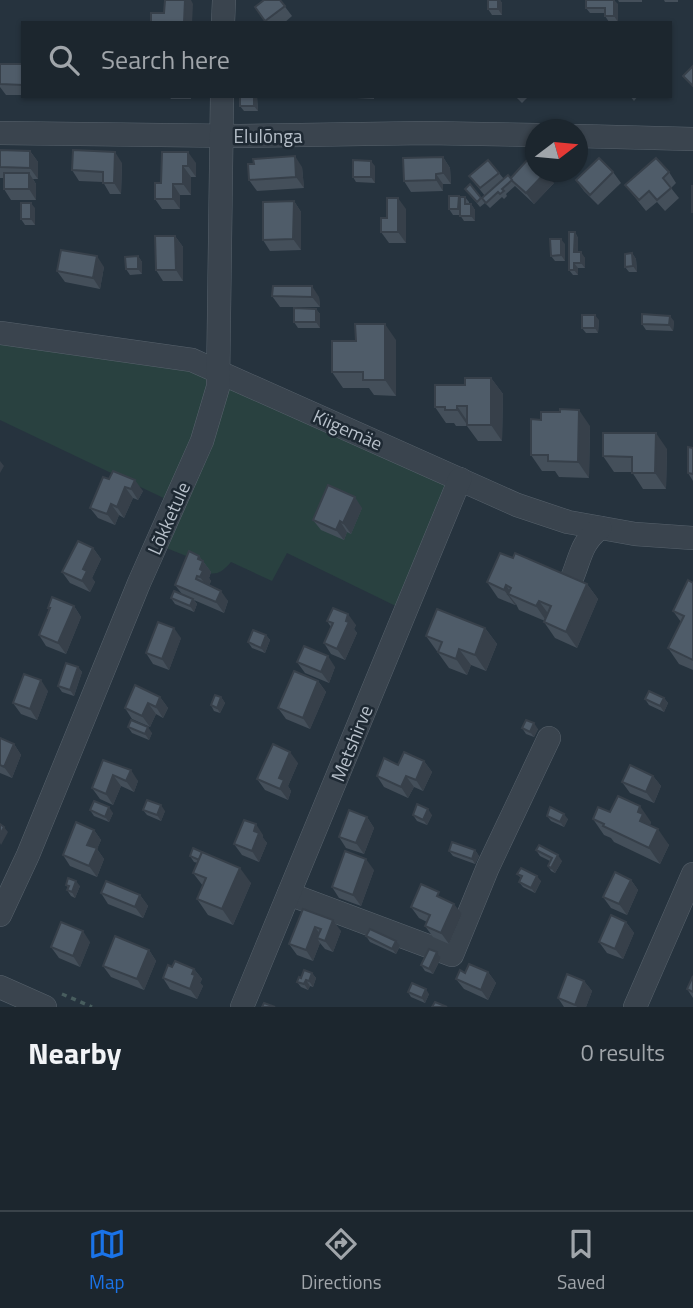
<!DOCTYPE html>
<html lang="en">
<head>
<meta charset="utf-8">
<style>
  body { margin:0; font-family:"Titillium Web",sans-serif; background:#252e36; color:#f1f3f6 }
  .compass { position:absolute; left:525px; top:119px; width:63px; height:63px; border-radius:50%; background:#1c262e; box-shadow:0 2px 5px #0004; rotate:74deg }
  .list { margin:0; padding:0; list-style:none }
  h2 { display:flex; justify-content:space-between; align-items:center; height:91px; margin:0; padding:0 28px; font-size:30px }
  h2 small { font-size:23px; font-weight:400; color:#a0a5aa }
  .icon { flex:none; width:38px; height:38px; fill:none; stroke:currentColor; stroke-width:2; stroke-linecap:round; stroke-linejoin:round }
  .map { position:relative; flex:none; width:693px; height:1007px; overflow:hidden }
  .search { position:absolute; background:#1c262e; box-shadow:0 2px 5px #0004; left:21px; right:21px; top:21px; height:77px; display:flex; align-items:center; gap:18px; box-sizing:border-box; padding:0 24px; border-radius:0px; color:#a0a5aa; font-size:26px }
  .sheet { height:203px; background:#1c262e }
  nav { display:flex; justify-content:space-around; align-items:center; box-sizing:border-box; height:98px; border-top:2px solid #3a434a; background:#1c262e; font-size:19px; color:#a0a5aa }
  nav a { display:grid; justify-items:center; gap:4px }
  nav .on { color:#1a73e8 }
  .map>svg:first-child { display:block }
  .green { fill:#294140 }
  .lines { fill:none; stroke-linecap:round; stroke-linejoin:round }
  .minor-casing { stroke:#57626c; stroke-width:24 }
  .path { stroke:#485d5e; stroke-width:3.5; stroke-dasharray:5 5; stroke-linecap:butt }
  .minor { stroke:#3a444e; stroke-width:23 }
  .wall { fill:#444f5a }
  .shaded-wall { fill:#37404a }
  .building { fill:#4f5c69; stroke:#37404a; stroke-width:2 }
  .labels { text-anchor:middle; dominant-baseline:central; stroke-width:5; stroke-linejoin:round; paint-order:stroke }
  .street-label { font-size:19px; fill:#b6bfc9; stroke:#1e2933 }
</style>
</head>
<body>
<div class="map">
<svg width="693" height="1007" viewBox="0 0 693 1007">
  <rect width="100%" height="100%" fill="#26333e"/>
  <g class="green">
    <path d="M0 338 215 373 172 502 0 420Z"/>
    <path d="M223 375 461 478 406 611 287 553 272 581 231 562C218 577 213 575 196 569L201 562 159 545Z"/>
  </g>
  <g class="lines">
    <defs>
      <g id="minor">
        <path d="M223 23 224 0"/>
        <path d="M0 133 240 136 426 133 536 135"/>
        <path d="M578 136 693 139"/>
        <path d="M0 333 192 360 517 505 568 522 635 534 693 538"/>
        <path d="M572 578C581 556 581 543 600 528"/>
        <path d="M289 894 452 955 488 867 549 738"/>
        <path d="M0 915 28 855 139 583 202 441 218 387 222 96"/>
        <path d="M0 987 45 1007"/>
        <path d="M242 1007 460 479"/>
        <path d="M635 1007 693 874"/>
      </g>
    </defs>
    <use href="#minor" class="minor-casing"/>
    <path class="path" d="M62 994 92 1007"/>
    <use href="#minor" class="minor"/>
  </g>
  <g class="wall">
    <path d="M280 0 292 16 284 23H266L255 7Z"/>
    <path d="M488 0H500L502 3V15H492L488 9Z"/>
    <path d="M618 0H642V2H619Z"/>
    <path d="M664 0H678V2H665Z"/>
    <path d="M618 4V22H609L605 16V13H590L586 8Z"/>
    <path d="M23 49V95H6L0 87V64H22Z"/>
    <path d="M169 96H191V99H171Z"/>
    <path d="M257 96 258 111H244L240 106Z"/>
    <path d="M339 96H374V99L339 97Z"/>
    <path d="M515 96H529L522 103Z"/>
    <path d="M630 96H638L634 101Z"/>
    <path d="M0 150 30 151 38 162V179H33L36 184V200H11L4 189V178H0Z"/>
    <path d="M162 152 196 163V177H191V195H180V209H162L155 199 161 183Z"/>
    <path d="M443 157 450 168 451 184H443V191L411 192 404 181Z"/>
    <path d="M122 163 121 194H110L103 182 79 181 72 170Z"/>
    <path d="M254 164 302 167 304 188 257 191 249 180Z"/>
    <path d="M375 166V183L356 182 353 177Z"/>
    <path d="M613 172 621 183 598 205 584 191 576 180Z"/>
    <path d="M669 172 676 183 671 188 679 198 665 211 657 202 646 211 625 185Z"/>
    <path d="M499 173 504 179 511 178 554 183 534 204 515 186 506 194 507 196 504 199 502 197 490 208 485 203 480 207 465 189 482 198 485 196 469 176Z"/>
    <path d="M459 196 460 198 465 197 469 202V204H471L475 210V221H464L460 215H453L449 209Z"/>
    <path d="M294 201 301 212V250L270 251 263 240Z"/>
    <path d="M35 208V225H25L21 219Z"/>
    <path d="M406 209V243H389L381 232 387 218Z"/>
    <path d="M575 232 578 238V252L585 258V268H578V275H573L569 270Z"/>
    <path d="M175 236 183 247V281H163L156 270Z"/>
    <path d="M565 244V261H555L551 256Z"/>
    <path d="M632 253 636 259 637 272H629L625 267Z"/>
    <path d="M138 256 142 262V274L130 275 126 269Z"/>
    <path d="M104 267 100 289 65 282 57 271Z"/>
    <path d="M273 286 319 297 320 307H280L272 296Z"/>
    <path d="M316 309 320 314V328H298L294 322Z"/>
    <path d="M599 320 598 333H586L582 328Z"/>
    <path d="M674 321 673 331 646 330 642 324Z"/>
    <path d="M396 340V396L374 395 369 388H343L332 372Z"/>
    <path d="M491 378 503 394 502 441H478L467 426H456L454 423H446L435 407 465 385Z"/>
    <path d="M590 426 589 478 559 477 555 471H542L531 455Z"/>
    <path d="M693 448V481L688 473Z"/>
    <path d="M667 449 666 489H643L632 472H614L603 456Z"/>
    <path d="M103 477 143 491 138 500 133 498 124 518 119 515 115 525 98 518 90 508Z"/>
    <path d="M362 508 351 534 347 532 344 540 321 530 313 520Z"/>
    <path d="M93 548 101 559 92 578 95 582 90 592 70 583 62 572Z"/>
    <path d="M199 556 211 572 209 578 211 581 209 585 228 601 224 613 194 600 197 604 194 612 175 604 171 598 182 594 175 585Z"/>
    <path d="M487 582 587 584 598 599 577 648 555 638 544 622 545 621 519 610 516 604 515 605 498 598Z"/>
    <path d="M693 583V670L679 664 668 648 681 622 673 611Z"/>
    <path d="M74 606 81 617 66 654 46 646 39 635 49 610 48 608Z"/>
    <path d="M327 621 356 625 354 629 357 633 345 660 331 654 324 643 331 627Z"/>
    <path d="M485 628 497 644 486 671 471 665 467 675 449 668 426 636Z"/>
    <path d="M266 635 270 640 265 653 252 648 248 642Z"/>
    <path d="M181 638 169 670 153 664 146 653Z"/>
    <path d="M297 662 335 667 329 683 305 673Z"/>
    <path d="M78 667 82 672 74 696 62 692 58 686Z"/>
    <path d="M318 681 326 692 310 729 286 719 278 708Z"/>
    <path d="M48 691 37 720 21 714 13 703Z"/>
    <path d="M160 697 168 708 163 718 156 714 150 727 132 719 125 708Z"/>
    <path d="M221 697 225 703 220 713 214 711 211 705Z"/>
    <path d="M664 698 668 703 664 712 649 705 645 699Z"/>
    <path d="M128 727 152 733 149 740 132 733Z"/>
    <path d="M522 728 538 729 534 737 526 734Z"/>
    <path d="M0 738 14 744 21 755 12 778 0 773Z"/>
    <path d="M103 760 138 781 134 792 121 786 113 805 100 799 92 788Z"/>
    <path d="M424 761 432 772 423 791 414 787 408 798 384 787 377 776 398 765Z"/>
    <path d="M298 763 288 786 291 791 288 800 265 790 257 779Z"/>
    <path d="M653 776 661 786 654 803 630 793 622 782Z"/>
    <path d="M90 810 113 813 109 822 94 816Z"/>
    <path d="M143 810 165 811 161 821 147 815Z"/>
    <path d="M610 812 651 822 650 825 651 826 669 845 660 864 614 842 611 838 604 835 593 819Z"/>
    <path d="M413 815H432L427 825 417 821Z"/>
    <path d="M547 816 568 819 564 827 551 821Z"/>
    <path d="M367 817 374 828 364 854 346 848 339 837Z"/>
    <path d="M94 830 101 840 97 849 104 859 97 877 70 866 63 855Z"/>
    <path d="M263 835V838L267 843 259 862 242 855 234 844Z"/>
    <path d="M475 850 479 856 475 864 453 856 449 851Z"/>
    <path d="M536 850 562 861 555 873 551 871 548 866 550 861 540 856Z"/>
    <path d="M190 856 251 883 233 925 208 915 197 899 203 886 193 873 198 863 194 862Z"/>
    <path d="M374 870 361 906 339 898 332 887Z"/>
    <path d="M517 874 541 881 535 893 523 887 519 882 521 878Z"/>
    <path d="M631 880 638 890 627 915 611 908 603 897Z"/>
    <path d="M66 885 80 886 75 898 71 896 67 890 68 888Z"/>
    <path d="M101 893 140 895 148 906 143 918 108 904Z"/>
    <path d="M443 898 462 914 449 944 433 937 425 926 427 922 419 918 411 907Z"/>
    <path d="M303 909 341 931 333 952 325 949 320 943 313 961 297 955 289 944Z"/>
    <path d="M626 922 634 933 623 959 607 953 599 942Z"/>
    <path d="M366 936 400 946 396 954 370 942Z"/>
    <path d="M90 942 80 967 59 958 51 947Z"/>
    <path d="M149 950 156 961 144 990 111 977 103 966Z"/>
    <path d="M437 952 441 958 433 974 425 971 421 965Z"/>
    <path d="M194 969 202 979 200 983 203 986 197 999 170 989 163 978Z"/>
    <path d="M488 972 496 983 488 1000 464 989 456 979 465 973Z"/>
    <path d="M312 973 316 978 313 987 310 986 308 990 301 987 297 982 301 978Z"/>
    <path d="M693 976V998L687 989Z"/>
    <path d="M584 981 592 991 586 1007H564L558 998Z"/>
    <path d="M408 992 429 994 425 1003 411 997Z"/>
  </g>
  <g class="shaded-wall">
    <path d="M185 0H191L193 4 192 23H184Z"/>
    <path d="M498 0H500L502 3V15L498 9Z"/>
    <path d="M614 0 618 4V22L614 16Z"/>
    <path d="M254 96H257L258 111 254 106Z"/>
    <path d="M30 151 38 162V179L30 168Z"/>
    <path d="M115 152 122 163 121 194 114 183Z"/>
    <path d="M188 152 196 163V177L188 166Z"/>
    <path d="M295 156 302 167 304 188 296 177Z"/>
    <path d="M443 157 450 168 451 184 443 173Z"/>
    <path d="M371 161 375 166V183L371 177Z"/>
    <path d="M183 166 191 177V195L183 184Z"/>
    <path d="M546 172 554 183 534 204 526 193Z"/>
    <path d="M29 173 36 184V200L29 189Z"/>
    <path d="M436 174 443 184V191L436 180Z"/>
    <path d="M173 184 180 195V209L173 199Z"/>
    <path d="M398 198 406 209V243L398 232Z"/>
    <path d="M294 201 301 212V250L293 239Z"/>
    <path d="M31 203 35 208V225L31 219Z"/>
    <path d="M471 204 475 210V221L471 216Z"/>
    <path d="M575 232 578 238V258L574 252Z"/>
    <path d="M175 236 183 247V281L176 270Z"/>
    <path d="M561 239 565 244V261L561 255Z"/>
    <path d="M581 252 585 258V268L581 263Z"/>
    <path d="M632 253 636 259 637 272 633 266Z"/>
    <path d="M97 256 104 267 100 289 93 278Z"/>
    <path d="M138 256 142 262V274L138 269Z"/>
    <path d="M574 263 578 268V275L574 270Z"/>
    <path d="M312 286 319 297 320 307 312 297Z"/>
    <path d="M316 309 320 314V328L316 322Z"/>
    <path d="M595 315 599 320 598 333 595 328Z"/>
    <path d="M670 316 674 321 673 331 669 325Z"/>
    <path d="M385 324 396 340V396L385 380Z"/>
    <path d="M491 378 503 394 502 441 491 425Z"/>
    <path d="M457 406 468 422V426L457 410Z"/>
    <path d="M579 410 590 426 589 478 578 462Z"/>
    <path d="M656 433 667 449 666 489 655 473Z"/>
    <path d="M0 461 4 466 0 473Z"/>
    <path d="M135 480 143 491 138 500 131 489Z"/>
    <path d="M125 487 133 498 124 518 117 507Z"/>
    <path d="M355 497 362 508 351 534 343 523Z"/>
    <path d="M111 504 119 515 115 525 107 514Z"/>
    <path d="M340 521 347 532 344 540 336 530Z"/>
    <path d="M93 548 101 559 92 578 95 582 90 592 82 581 83 569Z"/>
    <path d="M199 556 211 572 209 578 211 581 208 588 200 577V569L198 559Z"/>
    <path d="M587 584 598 599 577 648 566 632Z"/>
    <path d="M506 585 513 596 508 594 516 604 515 605 504 590Z"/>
    <path d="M221 591 228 601 224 613 216 602Z"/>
    <path d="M193 599 197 604 194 612 190 606Z"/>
    <path d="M539 601 550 616 547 622 536 606Z"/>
    <path d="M74 606 81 617 66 654 58 643Z"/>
    <path d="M348 614 356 625 354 629 357 633 345 660 337 649Z"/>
    <path d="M174 628 181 638 169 670 162 659Z"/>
    <path d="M485 628 497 644 486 671 475 655Z"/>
    <path d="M266 635 270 640 265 653 261 648Z"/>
    <path d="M459 649 471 665 467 675 456 659Z"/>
    <path d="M328 656 335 667 329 683 321 672Z"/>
    <path d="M78 667 82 672 74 696 70 690Z"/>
    <path d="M41 680 48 691 37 720 30 709Z"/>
    <path d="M318 681 326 692 310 729 303 718Z"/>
    <path d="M160 697 168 708 163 718 156 707Z"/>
    <path d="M221 697 225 703 220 713 217 708Z"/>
    <path d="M664 698 668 703 664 712 660 706Z"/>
    <path d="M148 703 156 714 150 727 142 716Z"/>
    <path d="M534 723 538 729 534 737 530 732Z"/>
    <path d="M148 727 152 733 149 740 145 734Z"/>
    <path d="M14 744 21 755 12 778 4 767Z"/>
    <path d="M290 752 298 763 288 786 291 791 288 800 280 789 279 778Z"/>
    <path d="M424 761 432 772 423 791 416 780Z"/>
    <path d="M131 770 138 781 134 792 126 781Z"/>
    <path d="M113 775 121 786 113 805 106 794Z"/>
    <path d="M406 776 414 787 408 798 401 787Z"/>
    <path d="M653 776 661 786 654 803 646 792Z"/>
    <path d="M161 805 165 811 161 821 157 815Z"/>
    <path d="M640 806 651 822 650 825 654 830 640 821 638 812Z"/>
    <path d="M109 807 113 813 109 822 105 817Z"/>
    <path d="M428 809 432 815 427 825 423 820Z"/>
    <path d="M564 814 568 819 564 827 560 822Z"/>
    <path d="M367 817 374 828 364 854 356 843Z"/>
    <path d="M256 824 263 835V838L267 843 259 862 252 851 254 831Z"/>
    <path d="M4 827 8 832 1 845 0 843V835Z"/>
    <path d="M658 829 669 845 660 864 649 848Z"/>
    <path d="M94 830 101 840 97 849 104 859 97 877 89 866 87 845Z"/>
    <path d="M475 850 479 856 475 864 472 859Z"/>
    <path d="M558 855 562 861 555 873 551 868Z"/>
    <path d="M366 859 374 870 361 906 353 895Z"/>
    <path d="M240 868 251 883 233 925 222 909Z"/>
    <path d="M537 876 541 881 535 893 531 888Z"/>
    <path d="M631 880 638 890 627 915 619 904Z"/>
    <path d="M76 881 80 886 75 898 72 892Z"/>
    <path d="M140 895 148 906 143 918 135 907Z"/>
    <path d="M454 904 462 914 449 944 441 933Z"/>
    <path d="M333 920 341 931 333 952 325 941Z"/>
    <path d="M626 922 634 933 623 959 615 949Z"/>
    <path d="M315 927 322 937 317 938 320 943 313 961 306 950Z"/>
    <path d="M83 931 90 942 80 967 73 956Z"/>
    <path d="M396 941 400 946 396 954 392 949Z"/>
    <path d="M149 950 156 961 144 990 137 979Z"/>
    <path d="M437 952 441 958 433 974 429 969Z"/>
    <path d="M194 969 202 979 200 983 203 986 197 999 190 989 192 974Z"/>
    <path d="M488 972 496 983 488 1000 481 990Z"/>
    <path d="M312 973 316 978 313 987 309 981Z"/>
    <path d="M306 980 310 986 308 990 304 984Z"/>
    <path d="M584 981 592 991 586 1007H577L575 1005Z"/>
    <path d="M426 989 429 994 425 1003 422 998Z"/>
  </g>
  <g class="building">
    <path d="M165 0H185L184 23H151V13H164Z"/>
    <path d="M264 0H280L285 6 265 21 255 7Z"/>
    <rect x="488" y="0" width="10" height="9"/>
    <path d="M586 0H614V16H605V8H586Z"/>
    <path d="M23 49V85L0 84V64H22Z"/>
    <path d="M693 66V86L683 76Z"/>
    <rect x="240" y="96" width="14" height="10"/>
    <path d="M0 150 30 151V168L0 167Z"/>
    <path d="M73 150 115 152 114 183H103V172L72 170Z"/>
    <path d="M162 152H188V166H183V184H173V199H155V183H161Z"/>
    <path d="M295 156 296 177 249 180 248 164H254L253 159Z"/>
    <path d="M443 157V173L436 174V180L404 181 403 158Z"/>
    <path d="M530 157 536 162V172H546L526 193 510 179Z"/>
    <path d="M599 158 613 172 590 195 576 180Z"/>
    <path d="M656 158 669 172 663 178 671 188 657 200 649 191 639 200 625 185Z"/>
    <path d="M353 160 371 161V177H353Z"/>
    <path d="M488 160 499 173 480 188 469 176Z"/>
    <rect x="4" y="173" width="25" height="16"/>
    <path d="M508 175 512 180 502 189 504 191 500 194 498 192 486 203 482 198Z"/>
    <path d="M470 184 481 198 477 202 465 189Z"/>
    <rect x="692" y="186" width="1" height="26"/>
    <path d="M449 196H459L458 209H449Z"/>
    <path d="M460 197H465V204H471V216H460Z"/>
    <path d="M387 198H398V232H381V218H387Z"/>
    <path d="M294 201 293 239 263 240V202Z"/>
    <rect x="21" y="203" width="10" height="16"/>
    <path d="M569 232H575L574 252H581V263H574V270H569Z"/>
    <path d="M155 236H175L176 270H156Z"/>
    <path d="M550 239H561V255L551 256Z"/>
    <path d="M61 250 97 256 93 278 57 271Z"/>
    <path d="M632 253 633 266 625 267V254Z"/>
    <path d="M138 256V269H126L125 257Z"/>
    <path d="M273 286H312V297L272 296Z"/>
    <path d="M294 308 316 309V322H294Z"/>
    <path d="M642 314 670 316 669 325 642 324Z"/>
    <rect x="582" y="315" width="13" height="13"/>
    <path d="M355 324H385V380H363V372H332V341H356Z"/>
    <path d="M465 378H491V425H467V406H457V410H445V407H435V385H465Z"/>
    <path d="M560 409 579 410 578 462 548 461V455H531V419L541 420V412H560Z"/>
    <path d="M603 433H656L655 473H632V457L603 456Z"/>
    <path d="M688 447 693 448V474L688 473Z"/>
    <path d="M113 471 135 480 131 489 125 487 117 507 111 504 107 514 90 508 103 477 109 479Z"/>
    <path d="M328 485 355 497 343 523 340 521 336 530 313 520Z"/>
    <path d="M78 541 93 548 83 569 87 571 82 581 62 572Z"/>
    <path d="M189 551 199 556 198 559 203 561 200 569 203 571 200 577 197 576 196 579 221 591 216 602 175 585Z"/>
    <path d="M500 553 513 558 515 553 587 584 566 632 544 622 551 606 539 601 536 606 508 594 511 588 506 585 504 590 487 582Z"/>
    <path d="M688 580 693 583V660L668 648 684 616 673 611Z"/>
    <path d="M174 591 193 599 190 606 171 598Z"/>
    <path d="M52 597 74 606 58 643 39 635 50 608H48Z"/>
    <path d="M333 608 348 614 346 621 349 622 337 649 324 643 333 623 327 621Z"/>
    <path d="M437 609 485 628 475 655 459 649 456 659 438 652 442 642 426 636Z"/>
    <path d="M158 622 174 628 162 659 146 653Z"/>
    <path d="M253 630 266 635 261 648 248 642Z"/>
    <path d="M304 646 328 656 321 672 297 662Z"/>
    <path d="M66 663 78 667 70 690 58 686Z"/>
    <path d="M294 671 318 681 303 718 278 708Z"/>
    <path d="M24 674 41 680 30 709 13 703Z"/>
    <path d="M135 685 160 697 156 707 148 703 142 716 125 708Z"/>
    <path d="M649 691 664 698 660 706 645 699Z"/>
    <path d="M215 695 221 697 217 708 211 705Z"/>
    <path d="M131 720 148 727 145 734 128 727Z"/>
    <path d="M526 720 534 723 530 732 522 728Z"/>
    <path d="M0 738 14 744 4 767 0 765Z"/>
    <path d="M273 744 290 752 279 778 284 780 280 789 257 779Z"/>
    <path d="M404 752 424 761 416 780 406 776 401 787 377 776 384 758 398 765Z"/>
    <path d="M103 760 131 770 126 781 113 775 106 794 92 788Z"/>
    <path d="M630 765 653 776 646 792 622 782Z"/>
    <path d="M618 796 640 806 638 812 643 814 640 821 658 829 649 848 603 826 604 824 593 819 598 807 610 812Z"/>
    <path d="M147 800 161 805 157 815 143 810Z"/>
    <path d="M94 801 109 807 105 817 90 810Z"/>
    <path d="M417 804 428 809 423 820 413 815Z"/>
    <path d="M550 807 564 814 560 822 547 816Z"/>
    <path d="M349 810 367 817 356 843 339 837Z"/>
    <path d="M244 820 256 824 254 831 259 833 252 851 234 844Z"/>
    <path d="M76 822 94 830 87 845 97 848 89 866 63 855Z"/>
    <path d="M0 824 4 827 0 835Z"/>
    <path d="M452 842 475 850 472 859 449 851Z"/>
    <path d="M539 845 558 855 551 868 548 866 552 858 536 850Z"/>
    <path d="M193 848 202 852 199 860 190 856Z"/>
    <path d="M345 851 366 859 353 895 332 887Z"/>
    <path d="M202 852 240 868 222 909 197 899 206 878 193 873Z"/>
    <path d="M521 868 537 876 531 888 519 882 522 876 517 874Z"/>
    <path d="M615 872 631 880 619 904 603 897Z"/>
    <path d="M68 878 76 881 72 892 67 890 69 886 66 885Z"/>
    <path d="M106 881 140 895 135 907 101 893Z"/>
    <path d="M421 884 439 892 437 896 454 904 441 933 425 926 430 915 411 907Z"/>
    <path d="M303 909 333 920 325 941 317 938 321 929 315 927 306 950 289 944Z"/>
    <path d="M611 915 626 922 615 949 599 942Z"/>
    <path d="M61 922 83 931 73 956 51 947Z"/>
    <path d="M370 929 396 941 392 949 366 936Z"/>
    <path d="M115 936 149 950 137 979 103 966Z"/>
    <path d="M429 949 437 952 429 969 421 965Z"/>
    <path d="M175 961 194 969 192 974 195 975 190 989 163 978 168 965 172 967Z"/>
    <path d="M469 964 488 972 481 990 456 979 460 970 465 973Z"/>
    <path d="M304 970 312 973 309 981 306 980 304 984 297 982 299 977 301 978Z"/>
    <path d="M567 974 584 981 575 1005 558 998Z"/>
    <path d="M693 976V992L687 989Z"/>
    <path d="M412 983 426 989 422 998 408 992Z"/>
    <path d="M435 1002 447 1007H432Z"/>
    <path d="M264 1003 275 1007H262Z"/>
  </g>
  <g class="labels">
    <g class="street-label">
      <text x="268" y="135">Elulõnga</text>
      <text transform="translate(348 429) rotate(24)">Kiigemäe</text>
      <text transform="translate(168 518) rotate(-66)">Lõkketule</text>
      <text transform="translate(351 743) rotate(-68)">Metshirve</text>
    </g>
  </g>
</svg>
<svg class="compass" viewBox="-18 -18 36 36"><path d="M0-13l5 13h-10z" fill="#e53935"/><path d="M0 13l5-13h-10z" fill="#a0a5aa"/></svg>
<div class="search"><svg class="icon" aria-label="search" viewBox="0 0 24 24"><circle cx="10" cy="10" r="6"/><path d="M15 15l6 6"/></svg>Search here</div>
</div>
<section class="sheet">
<h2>Nearby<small>0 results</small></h2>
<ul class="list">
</ul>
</section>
<nav>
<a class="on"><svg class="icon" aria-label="map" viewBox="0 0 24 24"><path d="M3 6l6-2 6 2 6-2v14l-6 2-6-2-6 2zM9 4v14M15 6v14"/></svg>Map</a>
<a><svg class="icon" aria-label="directions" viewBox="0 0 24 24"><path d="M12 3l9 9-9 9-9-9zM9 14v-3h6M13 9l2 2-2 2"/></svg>Directions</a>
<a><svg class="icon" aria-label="saved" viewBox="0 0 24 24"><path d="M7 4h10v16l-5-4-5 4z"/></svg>Saved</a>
</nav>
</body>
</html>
